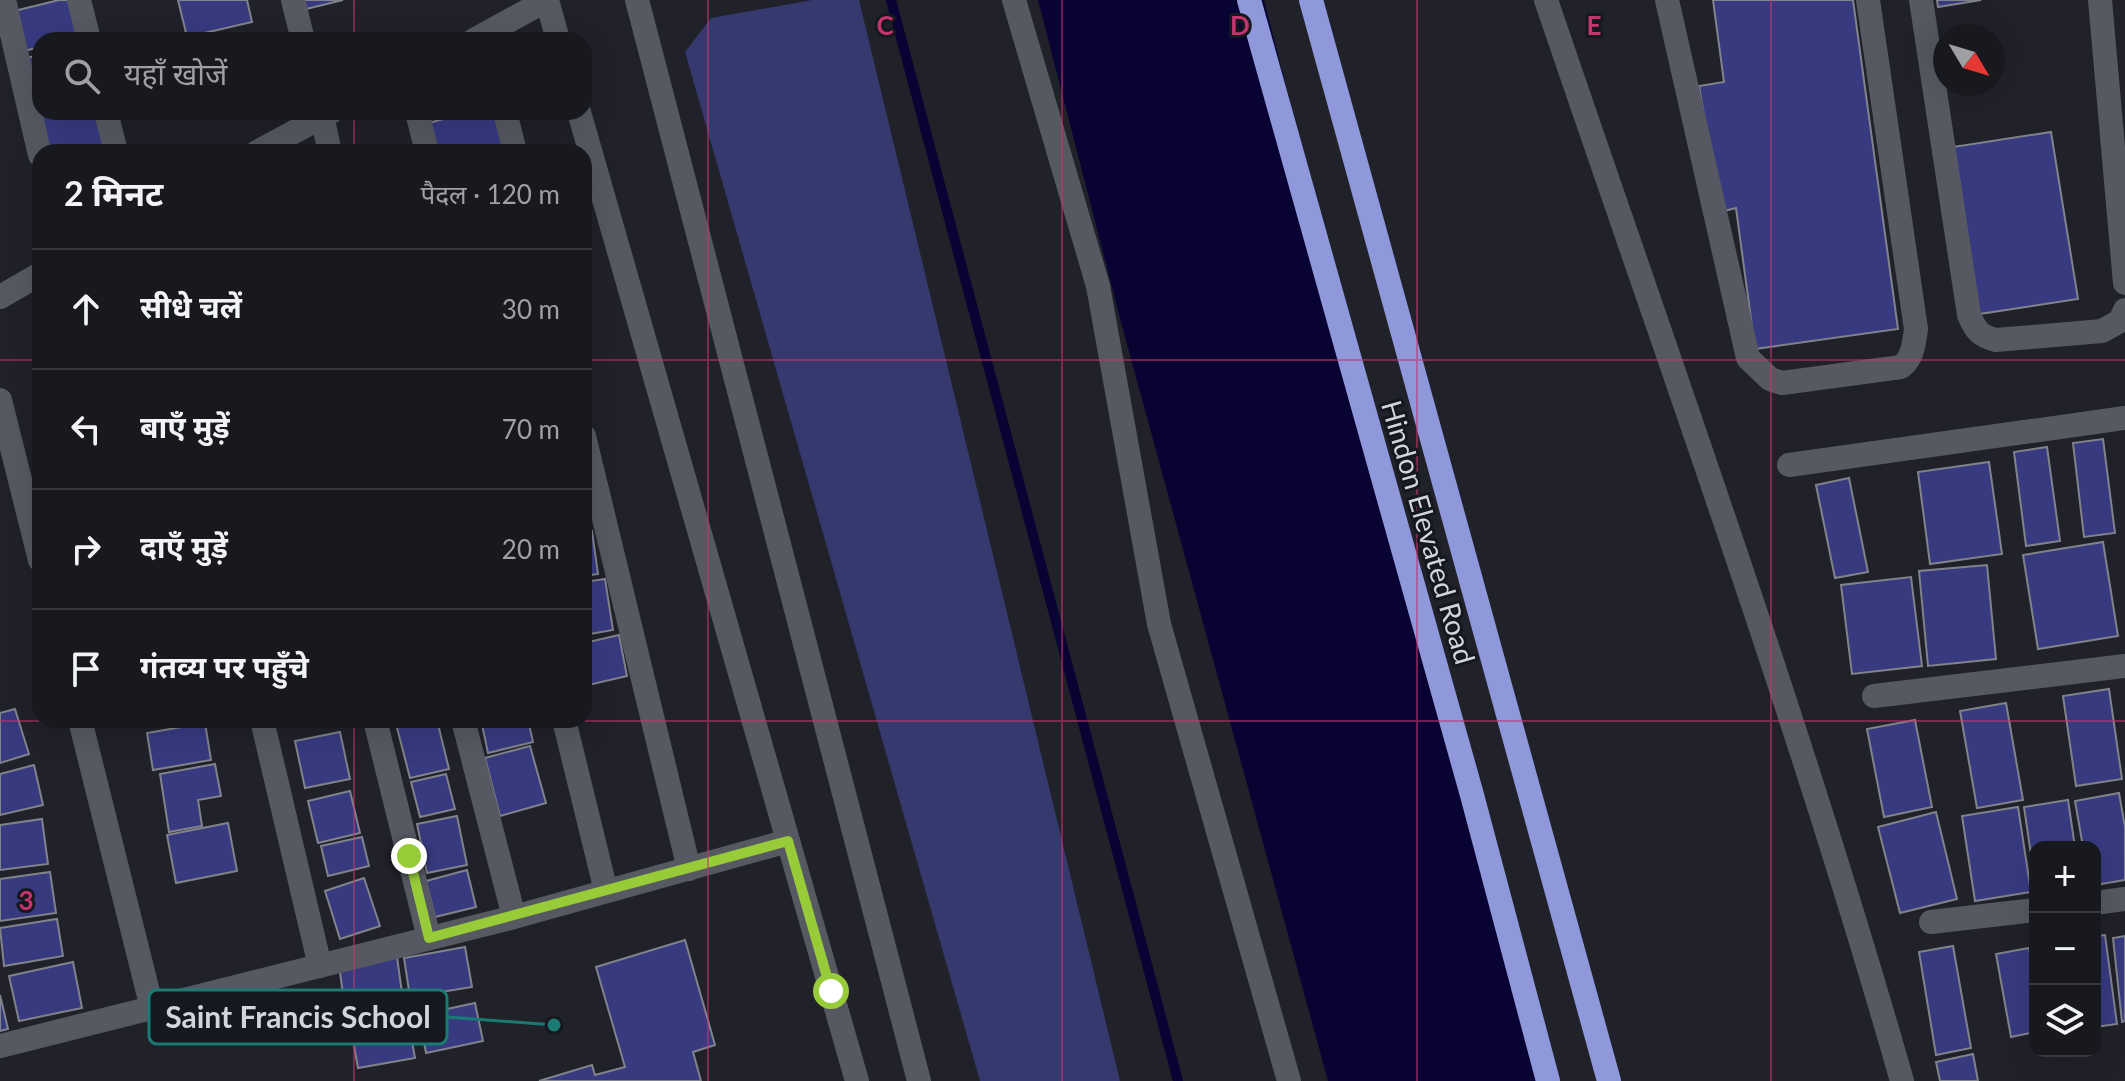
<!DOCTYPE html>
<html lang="hi">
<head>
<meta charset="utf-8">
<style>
  body { margin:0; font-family:Lato,"Noto Sans Devanagari",sans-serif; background:#212228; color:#f1f3f6 }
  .controls { position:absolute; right:24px; bottom:24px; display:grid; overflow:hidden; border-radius:16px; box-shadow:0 8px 32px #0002 }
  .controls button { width:72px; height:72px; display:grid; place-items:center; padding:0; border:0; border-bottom:2px solid #36383d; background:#18191f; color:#f1f3f6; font:40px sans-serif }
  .compass { position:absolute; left:1933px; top:24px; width:72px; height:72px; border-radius:50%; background:#18191f; box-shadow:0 8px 32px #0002; rotate:128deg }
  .stop { position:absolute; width:24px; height:24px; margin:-18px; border:6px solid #97cc38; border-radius:50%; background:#fff }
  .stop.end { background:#97cc38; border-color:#fff; box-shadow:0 2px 8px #0008 }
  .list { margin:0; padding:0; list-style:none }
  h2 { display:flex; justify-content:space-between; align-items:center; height:104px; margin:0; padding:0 32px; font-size:34px }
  h2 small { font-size:26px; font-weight:400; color:#9fa0a4 }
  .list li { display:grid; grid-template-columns:52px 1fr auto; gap:24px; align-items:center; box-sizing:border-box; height:120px; padding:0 32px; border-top:2px solid #36383d }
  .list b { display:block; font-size:30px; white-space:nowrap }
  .list em { font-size:26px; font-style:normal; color:#9fa0a4 }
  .icon { flex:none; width:44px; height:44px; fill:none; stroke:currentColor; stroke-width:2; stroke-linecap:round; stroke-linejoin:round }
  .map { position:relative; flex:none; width:2125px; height:1081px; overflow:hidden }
  .search { position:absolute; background:#18191f; box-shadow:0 8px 32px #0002; left:32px; top:32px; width:560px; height:88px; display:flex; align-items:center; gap:20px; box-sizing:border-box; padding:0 28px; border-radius:24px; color:#9fa0a4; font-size:30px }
  .panel { position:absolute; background:#18191f; box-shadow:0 8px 32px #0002; left:32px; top:144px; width:560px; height:584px; border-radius:24px }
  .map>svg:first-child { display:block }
  .green { fill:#35396d }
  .water { fill:#090334 }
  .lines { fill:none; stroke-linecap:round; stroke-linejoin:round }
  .stream { stroke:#090334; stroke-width:10 }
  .building { fill:#373a7f; stroke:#80828c; stroke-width:2 }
  .minor { stroke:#575962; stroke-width:24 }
  .highway { stroke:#8e98db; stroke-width:24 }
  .route { stroke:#97cc38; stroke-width:10 }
  .grid { fill:none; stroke:#c5346e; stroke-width:2; stroke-opacity:0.55 }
  .labels { text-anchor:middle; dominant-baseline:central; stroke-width:6; stroke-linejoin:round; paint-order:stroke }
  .street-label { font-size:28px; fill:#d4d5da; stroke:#16181f }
  .grid-label { font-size:26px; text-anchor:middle; font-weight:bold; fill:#c5346e; stroke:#16181f; stroke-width:6; stroke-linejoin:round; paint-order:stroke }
  .leader { fill:none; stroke:#197b73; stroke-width:3 }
  .callout-dot { fill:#197b73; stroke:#16181f; stroke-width:3 }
  .callout { fill:#16181f; stroke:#197b73; stroke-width:3 }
  .callout-label { font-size:30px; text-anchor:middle; font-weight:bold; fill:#d4d5da }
</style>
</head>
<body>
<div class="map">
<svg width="2125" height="1081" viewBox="0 0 2125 1081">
  <rect width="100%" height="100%" fill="#202129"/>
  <path class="green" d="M812 0H859L1120 1081H980L685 52 711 18Z"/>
  <path class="water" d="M1038 0H1264L1298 134 1557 1081H1328L1121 322Z"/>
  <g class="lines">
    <path class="stream" d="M891 0 1178 1081"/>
  </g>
  <g class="building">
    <path d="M59 0H72L81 36 66 40H40V47L20 52 10 12Z"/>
    <path d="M178 0H247L252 22 187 37Z"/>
    <path d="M299 0H343L302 10Z"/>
    <path d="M1713 0H1853L1898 329 1755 349 1736 208 1720 212 1699 86 1724 82Z"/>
    <path d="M1937 0H1981L1938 7Z"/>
    <path d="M40 55V100L34 101 26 58Z"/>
    <path d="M40 112H99L106 145 71 152H43Z"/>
    <path d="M469 112H496L507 152H433L425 124Z"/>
    <path d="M2051 132 2078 299 1979 314 1953 147Z"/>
    <path d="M2103 439 2115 533 2084 537 2073 443Z"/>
    <path d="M2047 447 2060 541 2026 546 2014 452Z"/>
    <path d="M1989 462 2002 554 1930 564 1918 472Z"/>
    <path d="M1849 478 1868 572 1835 578 1816 485Z"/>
    <path d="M592 531 598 574 584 576V532Z"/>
    <path d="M2103 542 2118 636 2038 649 2023 555Z"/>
    <path d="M1987 565 1996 659 1928 666 1919 571Z"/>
    <path d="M1911 577 1922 666 1852 674 1841 585Z"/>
    <path d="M605 579 613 630 584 635V582Z"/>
    <path d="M619 635 627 676 584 686V643Z"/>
    <path d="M2109 689 2122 779 2076 786 2063 696Z"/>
    <path d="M2006 703 2023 800 1977 808 1960 711Z"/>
    <path d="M15 709 29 754 0 763V713Z"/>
    <path d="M395 720H437L449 769 410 778Z"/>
    <path d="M481 720H528L533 742 488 753Z"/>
    <path d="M1915 720 1932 807 1884 817 1867 729Z"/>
    <path d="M205 723 211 760 153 770 147 733Z"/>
    <path d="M340 732 350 779 305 788 295 741Z"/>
    <path d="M530 746 546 803 500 816 485 758Z"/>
    <path d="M215 764 221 796 198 800 202 826 169 832 160 774Z"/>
    <path d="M34 765 43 805 0 815V774Z"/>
    <path d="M446 774 455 809 420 817 411 782Z"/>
    <path d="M350 791 360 833 318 843 308 801Z"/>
    <path d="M2119 793 2125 827V880L2095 885V847H2083L2075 801Z"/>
    <path d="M2068 800 2075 847H2035V882L2024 807Z"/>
    <path d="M2018 807 2031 892 1975 901 1962 816Z"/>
    <path d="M1936 812 1957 899 1900 913 1878 827Z"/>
    <path d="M457 816 467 865 427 873 417 824Z"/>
    <path d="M42 819 48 864 0 870V825Z"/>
    <path d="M228 823 237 871 176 883 167 835Z"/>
    <path d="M362 837 369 866 328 876 321 846Z"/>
    <path d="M467 870 476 907 435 917 426 881Z"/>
    <path d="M50 872 56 913 0 921V879Z"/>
    <path d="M364 878 380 926 340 939 325 891Z"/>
    <path d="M57 919 63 956 4 966 0 928Z"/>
    <path d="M2105 935 2117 1024 2095 1027V936Z"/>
    <path d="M2125 936V1021L2122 1022 2113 938Z"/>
    <path d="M685 940 715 1045 693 1052 701 1081H539L592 1065 595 1075 625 1067 596 967Z"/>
    <path d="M1953 946 1971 1048 1936 1055 1919 952Z"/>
    <path d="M465 947 472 987 410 997 404 958Z"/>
    <path d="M2029 948 2035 979V1032L2011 1037 1996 954Z"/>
    <path d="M397 957 403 1000 345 1009 339 965Z"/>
    <path d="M73 962 82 1008 19 1021 9 976Z"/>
    <path d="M0 995 8 1029 0 1031Z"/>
    <path d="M475 1003 483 1041 426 1053 419 1015Z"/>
    <path d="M408 1019 415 1058 358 1068 351 1029Z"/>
    <path d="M1973 1054 1978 1081H1940L1936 1062Z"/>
  </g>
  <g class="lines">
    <g class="minor">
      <path d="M4 0 40 155"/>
      <path d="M79 0 89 40"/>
      <path d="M293 0 303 40"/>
      <path d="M547 0 558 40"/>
      <path d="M637 0 919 1081"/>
      <path d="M1014 0 1098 286 1159 624 1289 1081"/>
      <path d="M1546 0C1668 359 1798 716 1902 1081"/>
      <path d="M1667 0 1748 358 1770 379 1782 383 1901 367C1913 358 1914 343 1916 329L1868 0"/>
      <path d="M1921 0 1969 315C1975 329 1979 336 1996 340L2102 331 2120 321 2125 310"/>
      <path d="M2100 0 2125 283"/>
      <path d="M474 40 547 0"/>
      <path d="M106 112 116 152"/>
      <path d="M321 112 330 152"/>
      <path d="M417 112 427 152"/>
      <path d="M505 112 515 152"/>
      <path d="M579 112 857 1081"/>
      <path d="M257 152 331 112"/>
      <path d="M0 297 40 274"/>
      <path d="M0 400 40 560"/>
      <path d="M584 436 689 869"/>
      <path d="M1789 465 2125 418"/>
      <path d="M1874 696 2125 666"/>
      <path d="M80 720 152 1008"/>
      <path d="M262 720 320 966"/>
      <path d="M375 720 429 938"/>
      <path d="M463 720 514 917"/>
      <path d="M564 720 606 891"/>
      <path d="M2095 903 2125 899"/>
      <path d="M1931 922 2035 910"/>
      <path d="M0 1046 514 917 788 841"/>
    </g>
    <g class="highway">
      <path d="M1249 0 1472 795 1548 1081"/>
      <path d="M1311 0 1609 1081"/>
    </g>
  </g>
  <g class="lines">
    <path class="route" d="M409 856 429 938 788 841 831 991"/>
  </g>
  <path class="grid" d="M354 0V40M708 0V1081M1062 0V1081M1417 0V1081M1771 0V1081M354 112V152M0 360H40M584 360H2125M354 720V1081M0 721H2125"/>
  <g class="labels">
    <g class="street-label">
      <text transform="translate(1429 532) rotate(74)">Hindon Elevated Road</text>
    </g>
  </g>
  <g class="grid-label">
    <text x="885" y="35">C</text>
    <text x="1240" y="35">D</text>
    <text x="1594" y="35">E</text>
    <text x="26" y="910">3</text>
  </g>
  <path class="leader" d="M554 1025L447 1017"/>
  <circle class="callout-dot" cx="554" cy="1025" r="8"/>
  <rect class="callout" x="149" y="990" width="298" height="54" rx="8"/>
  <g class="callout-label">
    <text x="298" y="1028">Saint Francis School</text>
  </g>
</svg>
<div class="controls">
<button>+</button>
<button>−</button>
<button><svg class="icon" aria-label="layers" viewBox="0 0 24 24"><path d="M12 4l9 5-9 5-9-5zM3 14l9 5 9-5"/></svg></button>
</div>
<svg class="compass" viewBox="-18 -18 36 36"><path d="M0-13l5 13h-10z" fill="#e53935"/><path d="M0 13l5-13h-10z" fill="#9fa0a4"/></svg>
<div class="stop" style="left:831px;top:991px"></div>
<div class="stop end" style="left:409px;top:856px"></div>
<div class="search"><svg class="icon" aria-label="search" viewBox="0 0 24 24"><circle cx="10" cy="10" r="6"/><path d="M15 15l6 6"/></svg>यहाँ खोजें</div>
<section class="panel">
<h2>2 मिनट<small>पैदल · 120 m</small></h2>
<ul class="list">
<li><svg class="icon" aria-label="ahead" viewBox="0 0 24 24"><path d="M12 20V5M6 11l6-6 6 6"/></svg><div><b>सीधे चलें</b></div><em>30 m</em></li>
<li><svg class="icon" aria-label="left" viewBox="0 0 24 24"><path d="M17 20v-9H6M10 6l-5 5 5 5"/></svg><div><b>बाएँ मुड़ें</b></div><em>70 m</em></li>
<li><svg class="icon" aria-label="right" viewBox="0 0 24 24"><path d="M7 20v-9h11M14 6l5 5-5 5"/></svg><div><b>दाएँ मुड़ें</b></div><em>20 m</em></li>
<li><svg class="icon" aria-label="arrive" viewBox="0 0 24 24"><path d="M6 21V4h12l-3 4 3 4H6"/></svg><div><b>गंतव्य पर पहुँचे</b></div></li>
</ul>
</section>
</div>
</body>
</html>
